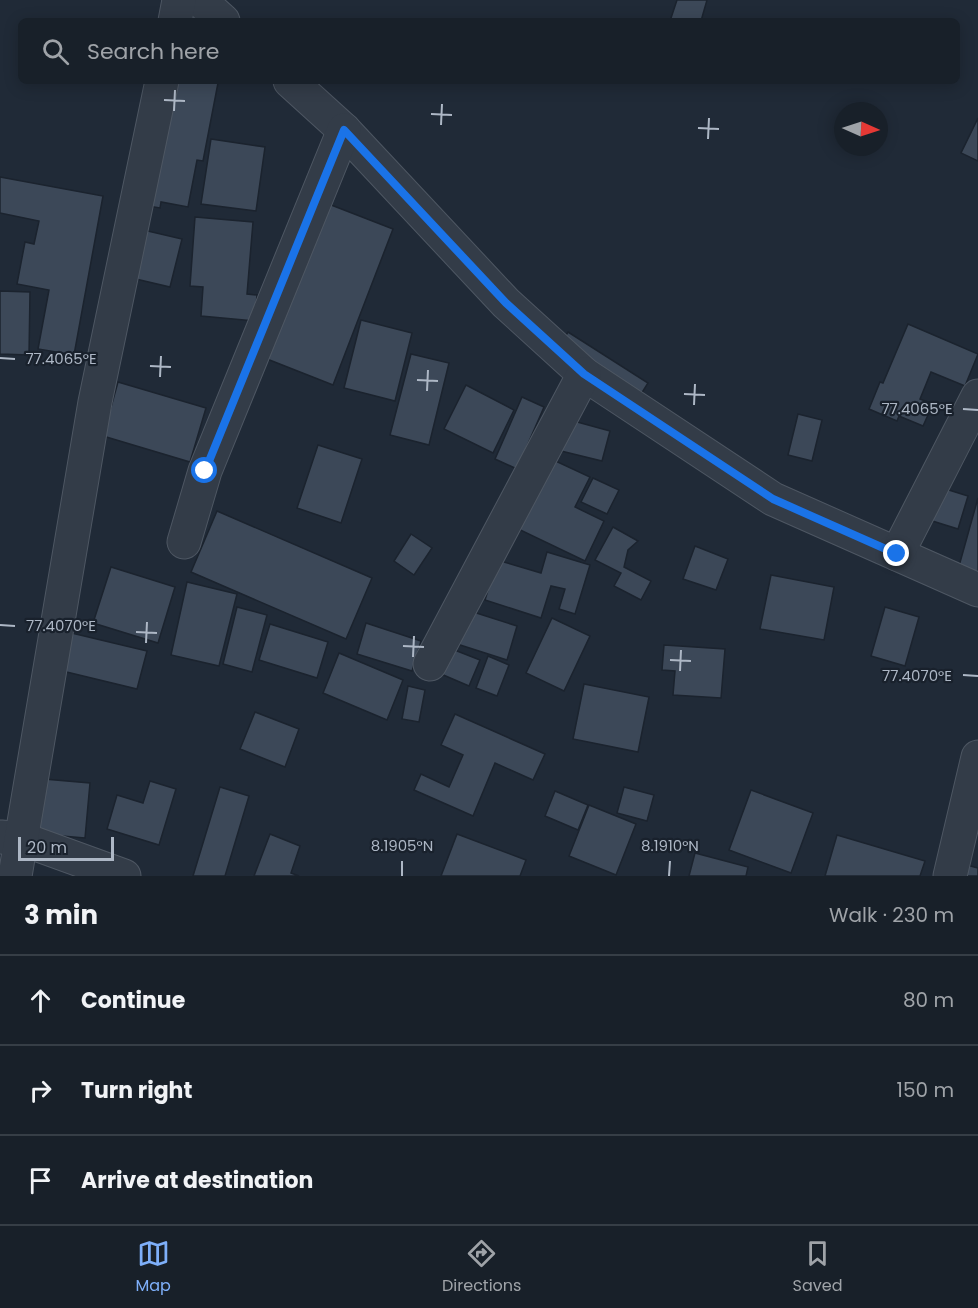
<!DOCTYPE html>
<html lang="en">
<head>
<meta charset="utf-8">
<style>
  body { margin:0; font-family:Poppins,sans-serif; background:#212831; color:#f1f3f6 }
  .compass { position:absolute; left:834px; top:102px; width:54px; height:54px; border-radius:50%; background:#182029; box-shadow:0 3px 15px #0003; rotate:93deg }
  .scale { position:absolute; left:18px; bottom:15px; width:96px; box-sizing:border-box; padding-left:6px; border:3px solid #adb7c5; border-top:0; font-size:16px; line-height:21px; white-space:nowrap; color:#adb7c5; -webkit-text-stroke:4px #19212c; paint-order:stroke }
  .stop { position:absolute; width:18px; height:18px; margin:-14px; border:4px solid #1a73e8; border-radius:50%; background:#fff }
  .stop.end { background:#1a73e8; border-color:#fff; box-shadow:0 2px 6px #0008 }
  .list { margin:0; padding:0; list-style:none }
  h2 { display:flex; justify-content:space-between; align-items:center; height:78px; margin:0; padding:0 24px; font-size:26px }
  h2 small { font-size:20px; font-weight:400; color:#9fa3a8 }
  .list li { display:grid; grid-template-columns:39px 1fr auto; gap:18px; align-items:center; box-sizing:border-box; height:90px; padding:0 24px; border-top:2px solid #363e46 }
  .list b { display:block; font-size:22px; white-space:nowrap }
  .list em { font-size:20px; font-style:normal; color:#9fa3a8 }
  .icon { flex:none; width:33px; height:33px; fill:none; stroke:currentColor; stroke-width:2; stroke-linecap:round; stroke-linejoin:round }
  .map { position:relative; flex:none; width:978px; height:876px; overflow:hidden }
  .search { position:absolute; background:#182029; box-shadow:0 3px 15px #0003; left:18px; right:18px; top:18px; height:66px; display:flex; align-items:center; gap:15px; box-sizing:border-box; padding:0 21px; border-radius:9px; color:#9fa3a8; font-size:22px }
  .sheet { height:348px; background:#182029 }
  nav { display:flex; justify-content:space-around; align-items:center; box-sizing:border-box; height:84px; border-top:2px solid #363e46; background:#182029; font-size:16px; color:#9fa3a8 }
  nav a { display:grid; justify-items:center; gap:3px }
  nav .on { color:#7eaff9 }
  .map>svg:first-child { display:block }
  .building { fill:#3c4858; stroke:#1b232e; stroke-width:1.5 }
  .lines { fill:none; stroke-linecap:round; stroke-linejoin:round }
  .minor-casing { stroke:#4e5763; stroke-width:35 }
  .minor { stroke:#333c48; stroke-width:33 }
  .route { stroke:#1a73e8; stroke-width:8 }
  .ticks { fill:none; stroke:#adb7c5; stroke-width:2 }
  .ticks-label { font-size:15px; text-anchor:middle; fill:#adb7c5; stroke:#19212c; stroke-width:4.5; stroke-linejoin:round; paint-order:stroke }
</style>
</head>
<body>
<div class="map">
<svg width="978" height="876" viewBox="0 0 978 876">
  <rect width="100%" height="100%" fill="#202a37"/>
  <g class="building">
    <path d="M677 0H707L701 21H670Z"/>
    <path d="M152 81H208L218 83 203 161 197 160 188 207 161 202 160 208 130 203Z"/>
    <path d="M978 118V161L961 153Z"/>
    <path d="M211 139 265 147 256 211 201 204Z"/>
    <path d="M0 177 103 196 74 355 38 349 49 290 17 284 25 242 34 244 39 221 0 213Z"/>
    <path d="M326 203 393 229 333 385 267 359Z"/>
    <path d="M195 217 253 222 247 294 257 295 255 321 201 316 203 287 190 286Z"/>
    <path d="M135 228 182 239 170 287 123 276Z"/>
    <path d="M0 291 30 292 29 355 0 354Z"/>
    <path d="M361 320 412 333 395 401 344 388Z"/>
    <path d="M908 324 978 354 965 386 931 372 920 399 933 404 923 426 899 416 897 421 869 409 880 382 883 383Z"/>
    <path d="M568 332 648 383 633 407 553 356Z"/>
    <path d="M411 354 449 363 429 445 390 435Z"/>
    <path d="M118 382 206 408 190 462 103 436Z"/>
    <path d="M466 385 514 410 493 453 444 429Z"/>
    <path d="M522 397 544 407 517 469 495 459Z"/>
    <path d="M798 414 822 420 812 461 788 455Z"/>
    <path d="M570 420 610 431 602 461 561 451Z"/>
    <path d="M318 445 362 459 341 523 297 508Z"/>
    <path d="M547 457 590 477 575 507 604 521 585 561 514 527Z"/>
    <path d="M593 478 619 490 607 514 581 502Z"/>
    <path d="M936 486 968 496 958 529 926 519Z"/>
    <path d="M978 498V591L954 584Z"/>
    <path d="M217 511 372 578 346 639 191 572Z"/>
    <path d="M613 527 638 541 628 550 624 567 651 581 641 600 614 586 621 573 595 560Z"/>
    <path d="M411 534 432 548 414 575 394 561Z"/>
    <path d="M695 546 728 559 716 590 683 579Z"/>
    <path d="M547 552 590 565 575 614 559 609 565 589 551 586 541 618 485 600 497 560 541 573Z"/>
    <path d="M111 567 175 587 158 643 93 623Z"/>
    <path d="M771 575 834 587 824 640 760 629Z"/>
    <path d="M187 582 237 594 219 666 171 655Z"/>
    <path d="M237 607 267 615 252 672 223 664Z"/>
    <path d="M885 607 919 617 905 666 871 656Z"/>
    <path d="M467 610 517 626 507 660 457 644Z"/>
    <path d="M552 618 590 636 564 691 526 673Z"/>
    <path d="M366 623 421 641 412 671 357 654Z"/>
    <path d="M270 624 328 642 317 678 259 660Z"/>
    <path d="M59 630 147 651 137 689 50 668Z"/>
    <path d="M664 645 725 649 721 698 673 695 675 671 662 670Z"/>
    <path d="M452 649 480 660 469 686 441 674Z"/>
    <path d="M339 653 403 680 387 720 323 693Z"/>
    <path d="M488 656 509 665 497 696 476 688Z"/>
    <path d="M584 684 649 697 638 752 573 739Z"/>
    <path d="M408 686 425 690 419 722 402 719Z"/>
    <path d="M255 712 299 729 285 767 240 749Z"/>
    <path d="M455 714 545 754 533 780 495 763 473 816 414 790 421 774 449 787 463 755 441 745Z"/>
    <path d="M32 778 90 783 85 838 27 833Z"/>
    <path d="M150 781 176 789 159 845 107 829 117 795 143 803Z"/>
    <path d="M220 787 249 796 225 876H193Z"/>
    <path d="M624 787 654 795 647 821 617 813Z"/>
    <path d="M751 790 813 813 791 873 729 850Z"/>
    <path d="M555 791 588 805 578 830 545 816Z"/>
    <path d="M589 805 636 824 616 875 569 856Z"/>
    <path d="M270 834 300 846 291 873 299 876H254Z"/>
    <path d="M457 834 526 860 520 876H441Z"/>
    <path d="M837 835 925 861 920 876H825Z"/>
    <path d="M695 853 748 867 746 876H689Z"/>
    <path d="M955 862 978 868V876H952Z"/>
  </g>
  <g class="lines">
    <defs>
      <g id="minor">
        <path d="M200 0 223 21"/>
        <path d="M175 21 179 0"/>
        <path d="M290 81 344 130 506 303 584 374 773 499 978 590"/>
        <path d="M184 542 205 471 344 130"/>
        <path d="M897 554 978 396"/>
        <path d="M430 664 584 374"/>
        <path d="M1 837 22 839 124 876"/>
        <path d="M15 876 95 402 162 81"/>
        <path d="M950 876 978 757"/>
      </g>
    </defs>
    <use href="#minor" class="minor-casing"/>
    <use href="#minor" class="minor"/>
  </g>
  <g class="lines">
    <path class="route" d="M205 471 344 130 506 303 584 374 773 499 897 554"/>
  </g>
  <path class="ticks" d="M164 100 185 101M174 111 175 90M431 114 452 115M441 125 442 104M698 128 719 129M708 139 709 118M0 358 15 359M150 366 171 367M160 377 161 356M417 380 438 381M427 391 428 370M684 394 705 395M694 405 695 384M963 409 978 410M0 625 15 626M136 632 157 633M146 643 147 622M403 646 424 647M413 657 414 636M670 660 691 661M680 671 681 650M963 675 978 676M402 876V861M669 876 670 861"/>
  <g class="ticks-label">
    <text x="61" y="364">77.4065°E</text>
    <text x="917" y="414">77.4065°E</text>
    <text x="61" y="631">77.4070°E</text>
    <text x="917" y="681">77.4070°E</text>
    <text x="402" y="851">8.1905°N</text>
    <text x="670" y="851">8.1910°N</text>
  </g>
</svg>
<svg class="compass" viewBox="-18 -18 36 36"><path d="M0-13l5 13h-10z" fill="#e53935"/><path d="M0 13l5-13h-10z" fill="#9fa3a8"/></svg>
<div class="scale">20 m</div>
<div class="stop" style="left:205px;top:471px"></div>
<div class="stop end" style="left:897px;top:554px"></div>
<div class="search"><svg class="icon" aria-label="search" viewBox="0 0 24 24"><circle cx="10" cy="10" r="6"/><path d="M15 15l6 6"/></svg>Search here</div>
</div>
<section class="sheet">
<h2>3 min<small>Walk · 230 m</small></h2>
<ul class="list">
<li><svg class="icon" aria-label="ahead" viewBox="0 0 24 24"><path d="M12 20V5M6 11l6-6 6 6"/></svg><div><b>Continue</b></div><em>80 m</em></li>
<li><svg class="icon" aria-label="right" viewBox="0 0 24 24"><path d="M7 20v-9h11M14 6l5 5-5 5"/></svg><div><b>Turn right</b></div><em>150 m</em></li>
<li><svg class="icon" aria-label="arrive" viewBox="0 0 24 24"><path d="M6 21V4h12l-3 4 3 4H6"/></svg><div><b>Arrive at destination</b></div></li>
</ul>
</section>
<nav>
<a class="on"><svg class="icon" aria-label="map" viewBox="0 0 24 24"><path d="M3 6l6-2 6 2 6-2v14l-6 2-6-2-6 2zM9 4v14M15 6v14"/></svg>Map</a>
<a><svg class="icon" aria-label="directions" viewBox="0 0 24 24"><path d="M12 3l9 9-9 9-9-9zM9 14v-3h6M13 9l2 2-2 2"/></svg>Directions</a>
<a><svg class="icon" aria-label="saved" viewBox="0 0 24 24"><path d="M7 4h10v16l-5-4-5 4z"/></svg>Saved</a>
</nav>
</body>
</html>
